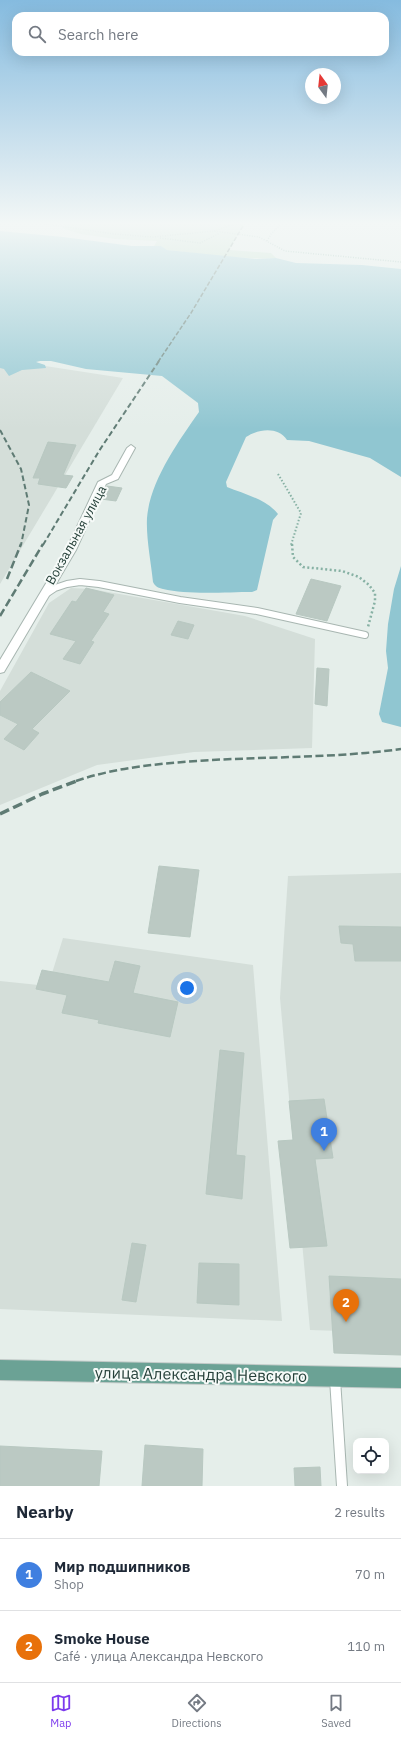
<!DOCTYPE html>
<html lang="en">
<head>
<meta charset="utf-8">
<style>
  body { margin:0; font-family:"IBM Plex Sans",sans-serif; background:#f6f6f7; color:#1f2937 }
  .controls { position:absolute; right:12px; bottom:12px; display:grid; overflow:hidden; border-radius:8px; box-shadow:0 4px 16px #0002 }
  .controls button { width:36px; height:36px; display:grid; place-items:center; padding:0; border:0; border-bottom:1px solid #e0e1e3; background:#fff; color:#1f2937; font:20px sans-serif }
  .compass { position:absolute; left:305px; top:68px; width:36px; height:36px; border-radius:50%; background:#fff; box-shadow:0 4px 16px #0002; rotate:345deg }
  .you { position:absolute; left:187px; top:988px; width:14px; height:14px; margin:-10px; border:3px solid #fff; border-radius:50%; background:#1a73e8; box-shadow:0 0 0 6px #1a73e833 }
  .badge { display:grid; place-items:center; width:26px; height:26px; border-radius:50%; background:#7c3aed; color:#fff; font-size:13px; font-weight:700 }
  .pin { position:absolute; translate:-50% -33px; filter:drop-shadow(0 1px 2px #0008) }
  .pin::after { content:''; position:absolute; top:21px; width:14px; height:12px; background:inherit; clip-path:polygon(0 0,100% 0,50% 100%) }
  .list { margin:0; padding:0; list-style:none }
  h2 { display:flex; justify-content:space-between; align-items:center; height:52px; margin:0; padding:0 16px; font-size:17px }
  h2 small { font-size:13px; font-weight:400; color:#747a83 }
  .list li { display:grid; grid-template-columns:26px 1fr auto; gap:12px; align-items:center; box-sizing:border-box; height:72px; padding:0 16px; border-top:1px solid #e0e1e3 }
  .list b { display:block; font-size:15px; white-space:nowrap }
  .list p { margin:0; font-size:13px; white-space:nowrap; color:#747a83 }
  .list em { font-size:13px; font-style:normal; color:#747a83 }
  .icon { flex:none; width:22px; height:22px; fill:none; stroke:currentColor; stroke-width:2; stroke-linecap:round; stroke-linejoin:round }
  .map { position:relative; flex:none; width:401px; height:1486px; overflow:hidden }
  .search { position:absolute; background:#fff; box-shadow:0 4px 16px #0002; left:12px; right:12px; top:12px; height:44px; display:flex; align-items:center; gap:10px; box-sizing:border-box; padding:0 14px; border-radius:12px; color:#747a83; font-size:15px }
  .sheet { height:196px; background:#fff }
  nav { display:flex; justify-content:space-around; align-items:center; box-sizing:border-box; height:56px; border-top:1px solid #e0e1e3; background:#fff; font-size:11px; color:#747a83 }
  nav a { display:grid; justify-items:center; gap:2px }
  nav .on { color:#7c3aed }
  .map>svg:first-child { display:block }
  .built { fill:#d4ded9 }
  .green { fill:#bfdec8 }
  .water { fill:#90c6d1 }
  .building { fill:#bbc9c3; stroke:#b8c8c1 }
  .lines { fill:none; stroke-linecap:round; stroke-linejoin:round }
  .service-far1-casing { stroke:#a8b6b1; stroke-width:8 }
  .service-casing { stroke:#a8b6b1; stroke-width:12 }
  .minor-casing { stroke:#a8b6b1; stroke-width:2 }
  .primary-casing { stroke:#c2cac8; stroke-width:2 }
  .path-far2 { stroke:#87b1a4; stroke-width:1.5; stroke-dasharray:1 1.5; stroke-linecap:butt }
  .path-far1 { stroke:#87b1a4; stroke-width:2; stroke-dasharray:1.5 2; stroke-linecap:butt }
  .path { stroke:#87b1a4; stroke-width:2.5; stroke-dasharray:2 2.5; stroke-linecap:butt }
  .service-far1 { stroke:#fff; stroke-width:6 }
  .service { stroke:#fff; stroke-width:10 }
  .minor { fill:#fff; fill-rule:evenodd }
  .primary { fill:#6ba295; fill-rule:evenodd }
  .rail-far3 { stroke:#5f7b74; stroke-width:1.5; stroke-dasharray:4.5 2; stroke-linecap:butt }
  .rail-far2 { stroke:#5f7b74; stroke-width:2; stroke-dasharray:5.5 3; stroke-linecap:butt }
  .rail-far1 { stroke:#5f7b74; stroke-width:2.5; stroke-dasharray:8 3.5; stroke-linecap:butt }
  .rail { stroke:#5f7b74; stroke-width:3.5; stroke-dasharray:10 4.5; stroke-linecap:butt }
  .labels { text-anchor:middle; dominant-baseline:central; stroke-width:4; stroke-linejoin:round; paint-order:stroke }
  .street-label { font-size:13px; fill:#254039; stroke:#f6faf8 }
  .near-street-label { font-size:16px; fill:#254039; stroke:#f6faf8 }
</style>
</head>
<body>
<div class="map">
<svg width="401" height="1486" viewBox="0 0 401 1486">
  <rect width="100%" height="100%" fill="#e5eeea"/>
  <g class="built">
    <path d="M0 359 123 378 0 584Z"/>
    <path d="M71 588 91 589 245 616 315 639 312 748 194 752 97 765 0 805V691L49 603Z"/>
    <path d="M401 873V1333L310 1330 280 998 288 876Z"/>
    <path d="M63 938 253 965 282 1321 0 1309V981L48 986Z"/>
  </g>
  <path class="green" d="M69 221H246L229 250 271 253 276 258C240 260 203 254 167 250L158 246H154L157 241 115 239 81 234 62 228Z"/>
  <g class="water">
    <path d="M0 231 63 237 132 246H161L167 250 236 257 256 259 276 258 296 263 362 265 401 269V477L370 458 309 441 287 440C278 426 258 429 246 437L226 482 227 487C244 494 266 499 278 514L273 520 257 590 252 592C226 592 187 595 163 589 158 588 155 586 153 582 151 562 146 538 147 518 150 481 178 442 199 412L198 403 162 376 86 369 51 361H40L36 362 45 365 46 368 22 370 9 376 4 369 0 368Z"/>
    <path d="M401 566V727L382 722 379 714 388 668 386 651 388 624 394 589Z"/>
  </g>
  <g class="building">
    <path d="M48 442 76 445 63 475 73 476 66 488 38 484 40 478H33Z"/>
    <path d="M107 486 122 488 116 501 101 499Z"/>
    <path d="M311 579 341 586 327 621 296 614Z"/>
    <path d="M86 588 114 595 103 612 109 614 91 641 94 642 80 664 63 659 76 641 50 634 72 601 76 602Z"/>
    <path d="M178 621 194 625 188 639 171 635Z"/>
    <path d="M317 668 329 669 327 706 315 704Z"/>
    <path d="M31 672 70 691 32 729 39 733 24 750 4 739 18 724 0 715V702Z"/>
    <path d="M159 866 199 870 190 937 148 933Z"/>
    <path d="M339 926 401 927V961H355L353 944 341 943Z"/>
    <path d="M115 961 140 966 133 993 178 1002 170 1037 98 1023 99 1020 62 1013 67 995 36 989 42 970 109 982Z"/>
    <path d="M220 1050 244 1053 236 1155 245 1156 242 1199 206 1194Z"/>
    <path d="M324 1099 333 1158 315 1159 327 1246 290 1248 278 1141 293 1140 289 1101Z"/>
    <path d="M132 1243 146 1245 136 1302 122 1300Z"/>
    <path d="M199 1263 239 1264V1305L197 1303Z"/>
    <path d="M329 1276 401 1279V1355L334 1353Z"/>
    <path d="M145 1445 203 1449 202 1486H142Z"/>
    <path d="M0 1446 102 1451 99 1486H0Z"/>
    <path d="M320 1467 321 1486H295L294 1468Z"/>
  </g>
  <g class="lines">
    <defs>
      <path id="service-far1" d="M46 594 55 588 67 584 80 582 99 584 180 600 257 611 365 635"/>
      <path id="service" d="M335 1379 342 1486"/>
      <path id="minor" d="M131 445 135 448 118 479 106 484 76 550 4 672 0 673V660L66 550 98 482 112 475 127 448Z"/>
      <path id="primary" d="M0 1360 401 1368V1388L0 1380Z"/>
    </defs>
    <use href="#service-far1" class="service-far1-casing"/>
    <use href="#service" class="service-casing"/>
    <use href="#minor" class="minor-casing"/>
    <use href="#primary" class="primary-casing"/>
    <g class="path-far2">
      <path d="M26 221 114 234 153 237 214 231 259 237 285 251 401 262"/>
      <path d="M214 231 232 225 252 221"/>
      <path d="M160 238 200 243 220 233"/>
      <path d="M267 241 271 234 284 221"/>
    </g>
    <path class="path-far1" d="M278 474 301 513 291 545"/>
    <path class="path" d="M292 544 293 557 303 567 342 571 359 577 369 585 375 593V601L368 627"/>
    <use href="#service-far1" class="service-far1"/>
    <use href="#service" class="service"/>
    <use href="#minor" class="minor"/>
    <use href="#primary" class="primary"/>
    <path class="rail-far3" d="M158 362 191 313 246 221"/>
    <g class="rail-far2">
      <path d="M0 430 21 469 29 505 21 545"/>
      <path d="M43 545 99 451 159 361"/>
    </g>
    <g class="rail-far1">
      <path d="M7 579 21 544"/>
      <path d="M0 616 43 544"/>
      <path d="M76 781C111 769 147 765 183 762 256 756 329 759 401 749"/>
    </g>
    <path class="rail" d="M0 814 42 794 79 780"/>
  </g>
  <linearGradient id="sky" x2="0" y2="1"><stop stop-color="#85bbdf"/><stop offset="0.52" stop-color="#f3f7f6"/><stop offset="1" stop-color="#f3f7f6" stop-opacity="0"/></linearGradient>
  <rect width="401" height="429" fill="url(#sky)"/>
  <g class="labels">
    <g class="street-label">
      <text transform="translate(76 535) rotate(-61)">Вокзальная улица</text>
    </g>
    <g class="near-street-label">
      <text transform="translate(201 1374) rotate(1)">улица Александра Невского</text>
    </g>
  </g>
</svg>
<div class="controls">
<button><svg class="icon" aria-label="locate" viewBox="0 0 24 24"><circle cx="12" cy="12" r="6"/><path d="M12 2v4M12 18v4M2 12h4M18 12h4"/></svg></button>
</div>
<svg class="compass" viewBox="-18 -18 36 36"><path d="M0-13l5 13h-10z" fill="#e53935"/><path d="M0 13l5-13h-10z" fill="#747a83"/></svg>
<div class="you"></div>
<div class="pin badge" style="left:324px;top:1151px;background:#3f7fe0">1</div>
<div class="pin badge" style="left:346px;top:1322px;background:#e8710a">2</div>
<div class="search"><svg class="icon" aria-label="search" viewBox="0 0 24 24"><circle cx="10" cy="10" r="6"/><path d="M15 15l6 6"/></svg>Search here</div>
</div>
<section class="sheet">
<h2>Nearby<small>2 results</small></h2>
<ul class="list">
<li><span class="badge" style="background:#3f7fe0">1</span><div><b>Мир подшипников</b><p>Shop</p></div><em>70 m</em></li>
<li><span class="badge" style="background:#e8710a">2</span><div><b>Smoke House</b><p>Café · улица Александра Невского</p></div><em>110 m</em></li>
</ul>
</section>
<nav>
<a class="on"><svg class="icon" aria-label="map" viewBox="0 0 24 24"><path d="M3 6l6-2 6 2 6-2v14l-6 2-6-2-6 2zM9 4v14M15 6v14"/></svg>Map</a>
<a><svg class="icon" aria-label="directions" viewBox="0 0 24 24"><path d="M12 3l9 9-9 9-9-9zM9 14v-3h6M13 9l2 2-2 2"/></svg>Directions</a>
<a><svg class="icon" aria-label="saved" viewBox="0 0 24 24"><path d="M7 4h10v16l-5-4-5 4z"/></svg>Saved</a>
</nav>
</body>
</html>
